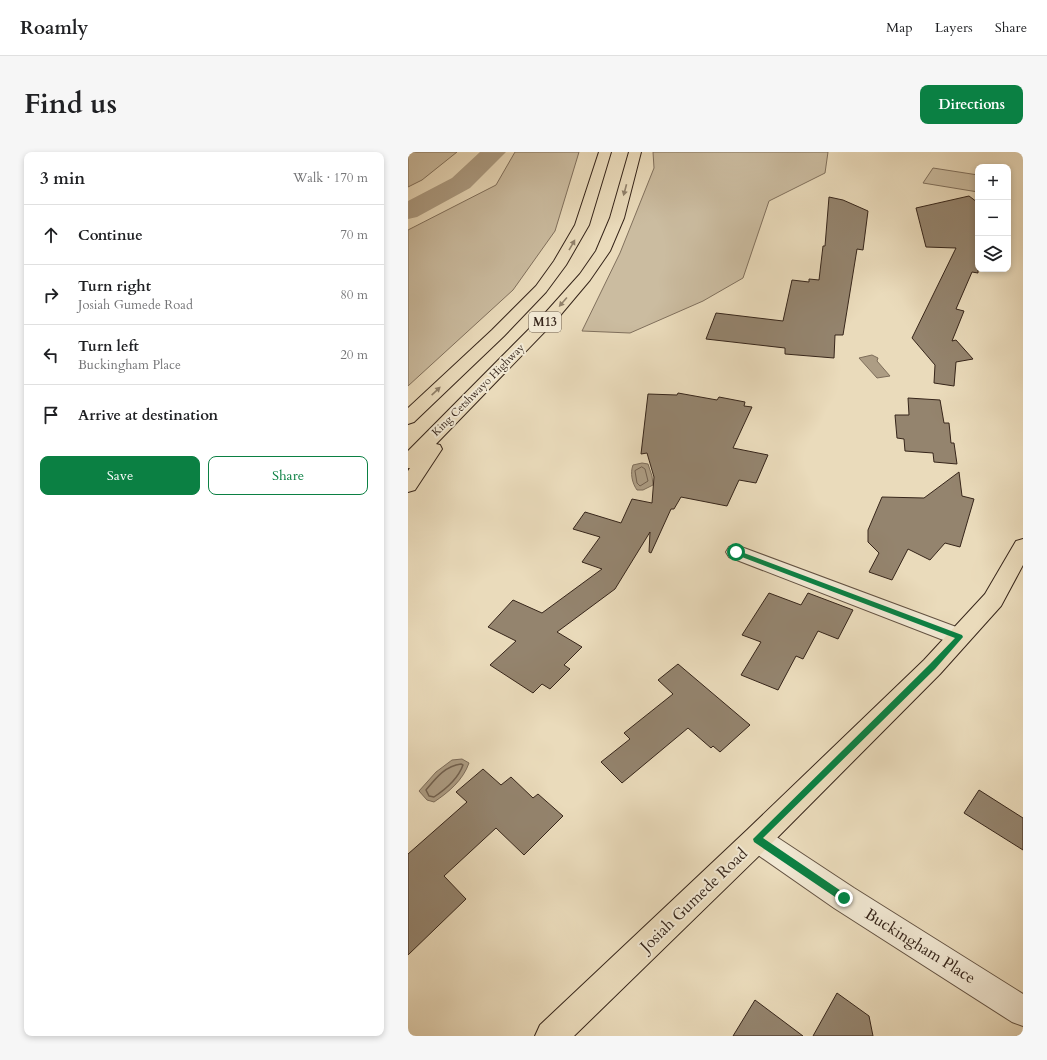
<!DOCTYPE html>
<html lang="en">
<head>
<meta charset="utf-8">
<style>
  body { margin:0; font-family:Cardo,serif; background:#f6f6f6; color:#202124 }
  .controls { position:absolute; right:12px; top:12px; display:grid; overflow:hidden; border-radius:8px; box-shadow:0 2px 6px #0003 }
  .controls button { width:36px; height:36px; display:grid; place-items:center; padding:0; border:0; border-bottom:1px solid #e0e0e0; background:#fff; color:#202124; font:20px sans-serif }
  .stop { position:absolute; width:12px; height:12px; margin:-9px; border:3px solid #0b8043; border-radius:50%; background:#fff }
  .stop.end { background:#0b8043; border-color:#fff; box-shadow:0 1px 4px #0008 }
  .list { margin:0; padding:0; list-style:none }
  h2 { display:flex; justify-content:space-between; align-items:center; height:52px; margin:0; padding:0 16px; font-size:17px }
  h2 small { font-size:13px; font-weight:400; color:#757577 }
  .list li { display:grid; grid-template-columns:26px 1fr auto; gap:12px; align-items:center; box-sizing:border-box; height:60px; padding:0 16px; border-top:1px solid #e0e0e0 }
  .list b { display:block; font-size:15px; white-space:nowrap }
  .list p { margin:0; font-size:13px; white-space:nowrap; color:#757577 }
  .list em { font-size:13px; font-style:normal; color:#757577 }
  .actions { display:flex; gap:8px; padding:12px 16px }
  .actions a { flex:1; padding:9px 0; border:1px solid #0b8043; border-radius:8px; text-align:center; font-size:14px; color:#0b8043 }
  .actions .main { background:#0b8043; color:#fff }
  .icon { flex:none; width:22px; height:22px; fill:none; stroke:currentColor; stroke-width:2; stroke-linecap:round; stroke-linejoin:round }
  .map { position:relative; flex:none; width:615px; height:884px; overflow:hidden; border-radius:8px }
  header { display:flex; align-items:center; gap:24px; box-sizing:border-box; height:56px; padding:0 20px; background:#fff; border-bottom:1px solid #e0e0e0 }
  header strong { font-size:19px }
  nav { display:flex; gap:22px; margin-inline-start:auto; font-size:14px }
  .intro { display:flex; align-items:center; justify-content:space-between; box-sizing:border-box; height:96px; padding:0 24px }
  h1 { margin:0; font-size:28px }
  .button { padding:10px 18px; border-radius:8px; background:#0b8043; color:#fff; font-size:14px; font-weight:700 }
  main { display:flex; gap:24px; padding:0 24px }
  aside { flex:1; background:#fff; border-radius:8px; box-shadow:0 2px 6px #0003 }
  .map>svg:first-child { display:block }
  .green { fill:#cbbca0; stroke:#80705d }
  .water { fill:#ad9d84; stroke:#7d6d5a }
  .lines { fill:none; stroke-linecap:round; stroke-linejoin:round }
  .shore-far1 { stroke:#72614f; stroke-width:1 }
  .shore { stroke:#72614f; stroke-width:1.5 }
  .river { fill:#ad9d84; fill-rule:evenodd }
  .building { fill:#94846e; stroke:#36251a }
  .minor-casing { stroke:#635242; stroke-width:2 }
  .primary-casing { stroke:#36251a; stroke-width:2 }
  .motorway-casing { stroke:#36251a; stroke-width:2 }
  .minor { fill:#f1e8d3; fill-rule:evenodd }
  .primary { fill:#eadbbb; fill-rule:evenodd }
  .motorway { fill:#eadbbb; fill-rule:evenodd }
  .oneway { fill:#90806a }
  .route { fill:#0b8043 }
  .labels { text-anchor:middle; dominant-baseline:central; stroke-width:4; stroke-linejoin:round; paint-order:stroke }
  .far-street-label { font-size:11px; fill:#36251a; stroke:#f1e8d3 }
  .shield { fill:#f1e8d3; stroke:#6e6052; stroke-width:1 }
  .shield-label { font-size:12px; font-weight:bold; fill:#36251a }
  .near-street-label { font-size:16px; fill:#36251a; stroke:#f1e8d3 }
</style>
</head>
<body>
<header>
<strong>Roamly</strong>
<nav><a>Map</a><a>Layers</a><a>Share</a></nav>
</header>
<div class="intro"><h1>Find us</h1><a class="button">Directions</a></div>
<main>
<aside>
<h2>3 min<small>Walk · 170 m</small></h2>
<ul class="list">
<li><svg class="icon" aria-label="ahead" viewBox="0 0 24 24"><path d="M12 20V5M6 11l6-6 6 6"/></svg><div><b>Continue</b></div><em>70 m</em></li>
<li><svg class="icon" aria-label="right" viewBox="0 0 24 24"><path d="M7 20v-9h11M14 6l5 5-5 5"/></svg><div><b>Turn right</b><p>Josiah Gumede Road</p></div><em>80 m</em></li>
<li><svg class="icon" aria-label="left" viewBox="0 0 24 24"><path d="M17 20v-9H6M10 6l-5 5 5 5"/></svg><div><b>Turn left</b><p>Buckingham Place</p></div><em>20 m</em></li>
<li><svg class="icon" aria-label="arrive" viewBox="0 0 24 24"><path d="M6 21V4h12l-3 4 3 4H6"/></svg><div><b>Arrive at destination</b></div></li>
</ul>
<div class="actions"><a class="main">Save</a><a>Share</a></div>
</aside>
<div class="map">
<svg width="615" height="884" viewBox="0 0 615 884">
  <rect width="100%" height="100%" fill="#eadbbb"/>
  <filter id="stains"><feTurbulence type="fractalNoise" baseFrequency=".005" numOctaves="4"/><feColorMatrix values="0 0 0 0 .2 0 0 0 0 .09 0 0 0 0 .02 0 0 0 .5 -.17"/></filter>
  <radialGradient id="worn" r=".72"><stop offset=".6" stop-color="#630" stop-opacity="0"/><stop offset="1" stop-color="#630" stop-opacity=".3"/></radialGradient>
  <g class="green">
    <path d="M0 0H49L14 28 0 35Z"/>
    <path d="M107 0H171L147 79 105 138 0 234V78L88 33Z"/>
    <path d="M245 0H420L417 21 361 49 335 126 295 149 222 181 174 179 212 101 246 16Z"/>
    <path d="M525 16 570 23V40L515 31Z"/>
  </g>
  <g class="water">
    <path d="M464 203 470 206 469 209 482 224 469 226 451 206Z"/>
    <path d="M234 311 240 312 244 324 245 333 235 338H229C224 331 222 321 225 313Z"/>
    <path d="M54 607 61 611C55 628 41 640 26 650L19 648 11 639 28 620 44 608Z"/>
  </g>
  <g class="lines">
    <path class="shore-far1" d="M234 315 237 317 240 329 232 334 229 331 227 319Z"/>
    <path class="shore" d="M53 612 55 613C50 627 38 637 26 645L21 644 18 638C28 626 37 614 53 612Z"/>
    <path class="river" d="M72 0H98L62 36 9 65 0 67V49L44 26Z"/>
  </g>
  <g class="building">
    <path d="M561 44 569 50 570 48V121L564 120 548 157 556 159 544 189 548 188 565 207 548 210 546 234 526 231 527 213 504 186 548 96 518 95 508 56Z"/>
    <path d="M421 45 435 48 460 59 455 98 449 97 435 183H427L426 206 377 202V196L298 187 308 161 375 169 384 128 401 130V127L411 128 415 94H417Z"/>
    <path d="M270 241 309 248 311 245 337 250 336 254 344 255 325 296 360 303 348 331 331 328 319 354 273 345 266 357H263L243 401 241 400 242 380 207 437 149 480 174 495 156 513 162 517 142 537 134 532 125 541 82 513 108 489 80 475 105 448 134 461 194 417 174 410 192 385 165 377 177 360 213 371 224 347 244 351 246 325 239 301 233 302 240 242 269 243Z"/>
    <path d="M500 246 532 248 536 271H541L543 291H546L549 312 526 310 525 301 497 299 496 287 489 286 487 263H501Z"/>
    <path d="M551 320 554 344 566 347 552 395 537 391 522 408 500 397 484 428 461 420 471 401 460 390V378L474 345 516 346Z"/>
    <path d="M361 441 393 453 400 441 445 458 430 487 410 479 395 507 388 504 370 538 333 523 353 490 334 483Z"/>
    <path d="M270 512 342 573 312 600 305 594 303 596 280 576 214 631 193 610 222 587 216 581 265 542 250 528Z"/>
    <path d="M75 617 93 633 103 625 125 646 130 642 155 664 116 703 88 676 36 724 58 747 0 803V702L59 650 48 640Z"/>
    <path d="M571 638 615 666V698L556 661Z"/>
    <path d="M429 841 461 864 465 884H405Z"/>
    <path d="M347 848 395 884H325Z"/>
  </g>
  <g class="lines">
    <defs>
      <g id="minor">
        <path d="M328 393 559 479 562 485 559 491 551 494 543 491 321 405 318 400 321 395Z"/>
        <path d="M349 674 358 678 446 736 615 842V874L604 870 426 756 340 696 336 687 340 678Z"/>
      </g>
      <path id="primary" d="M615 387V413L593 454 532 522 359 696 166 884H127L132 873 339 678 516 508 577 442 608 389Z"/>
      <g id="motorway">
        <path d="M191 0H203L181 73 158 113 138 140 96 184 6 270 0 272V256L84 178 128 134 146 109 167 73Z"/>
        <path d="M221 0H233L216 66 202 99 182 128 150 166 28 292 32 293 34 297 7 338 0 340V319L2 316H0V299L138 160 172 122 188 99 202 66Z"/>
      </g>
    </defs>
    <use href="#minor" class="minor-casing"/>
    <use href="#primary" class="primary-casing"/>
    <use href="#motorway" class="motorway-casing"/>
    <use href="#minor" class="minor"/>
    <use href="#primary" class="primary"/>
    <use href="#motorway" class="motorway"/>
  </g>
  <defs><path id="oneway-solid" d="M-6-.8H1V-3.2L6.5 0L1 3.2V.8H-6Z"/></defs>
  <g class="oneway">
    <use href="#oneway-solid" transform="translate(217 38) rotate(105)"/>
    <use href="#oneway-solid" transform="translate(164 93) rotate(-60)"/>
    <use href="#oneway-solid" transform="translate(155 150) rotate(131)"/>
    <use href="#oneway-solid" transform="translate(28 239) rotate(-43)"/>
  </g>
  <path class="route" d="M328 398 554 483 555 485 527 517 355 686 439 743 441 746 439 750 436 751 346 690 345 687 522 512 547 486 326 402 325 400Z"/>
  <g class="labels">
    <g class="far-street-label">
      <text transform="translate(70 238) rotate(-45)">King Cetshwayo Highway</text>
    </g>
    <rect class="shield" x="121" y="160" width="32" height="20" rx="3"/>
    <g class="shield-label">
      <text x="137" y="170">M13</text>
    </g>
    <g class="near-street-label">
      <text transform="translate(286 748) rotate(-44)">Josiah Gumede Road</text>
      <text transform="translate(512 794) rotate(32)">Buckingham Place</text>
    </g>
  </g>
  <rect width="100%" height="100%" filter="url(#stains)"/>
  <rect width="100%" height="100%" fill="url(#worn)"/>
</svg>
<div class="controls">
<button>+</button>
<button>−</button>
<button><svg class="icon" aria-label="layers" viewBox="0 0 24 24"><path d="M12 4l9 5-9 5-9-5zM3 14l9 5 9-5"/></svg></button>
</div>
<div class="stop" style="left:328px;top:400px"></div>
<div class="stop end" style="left:436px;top:746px"></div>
</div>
</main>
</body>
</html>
